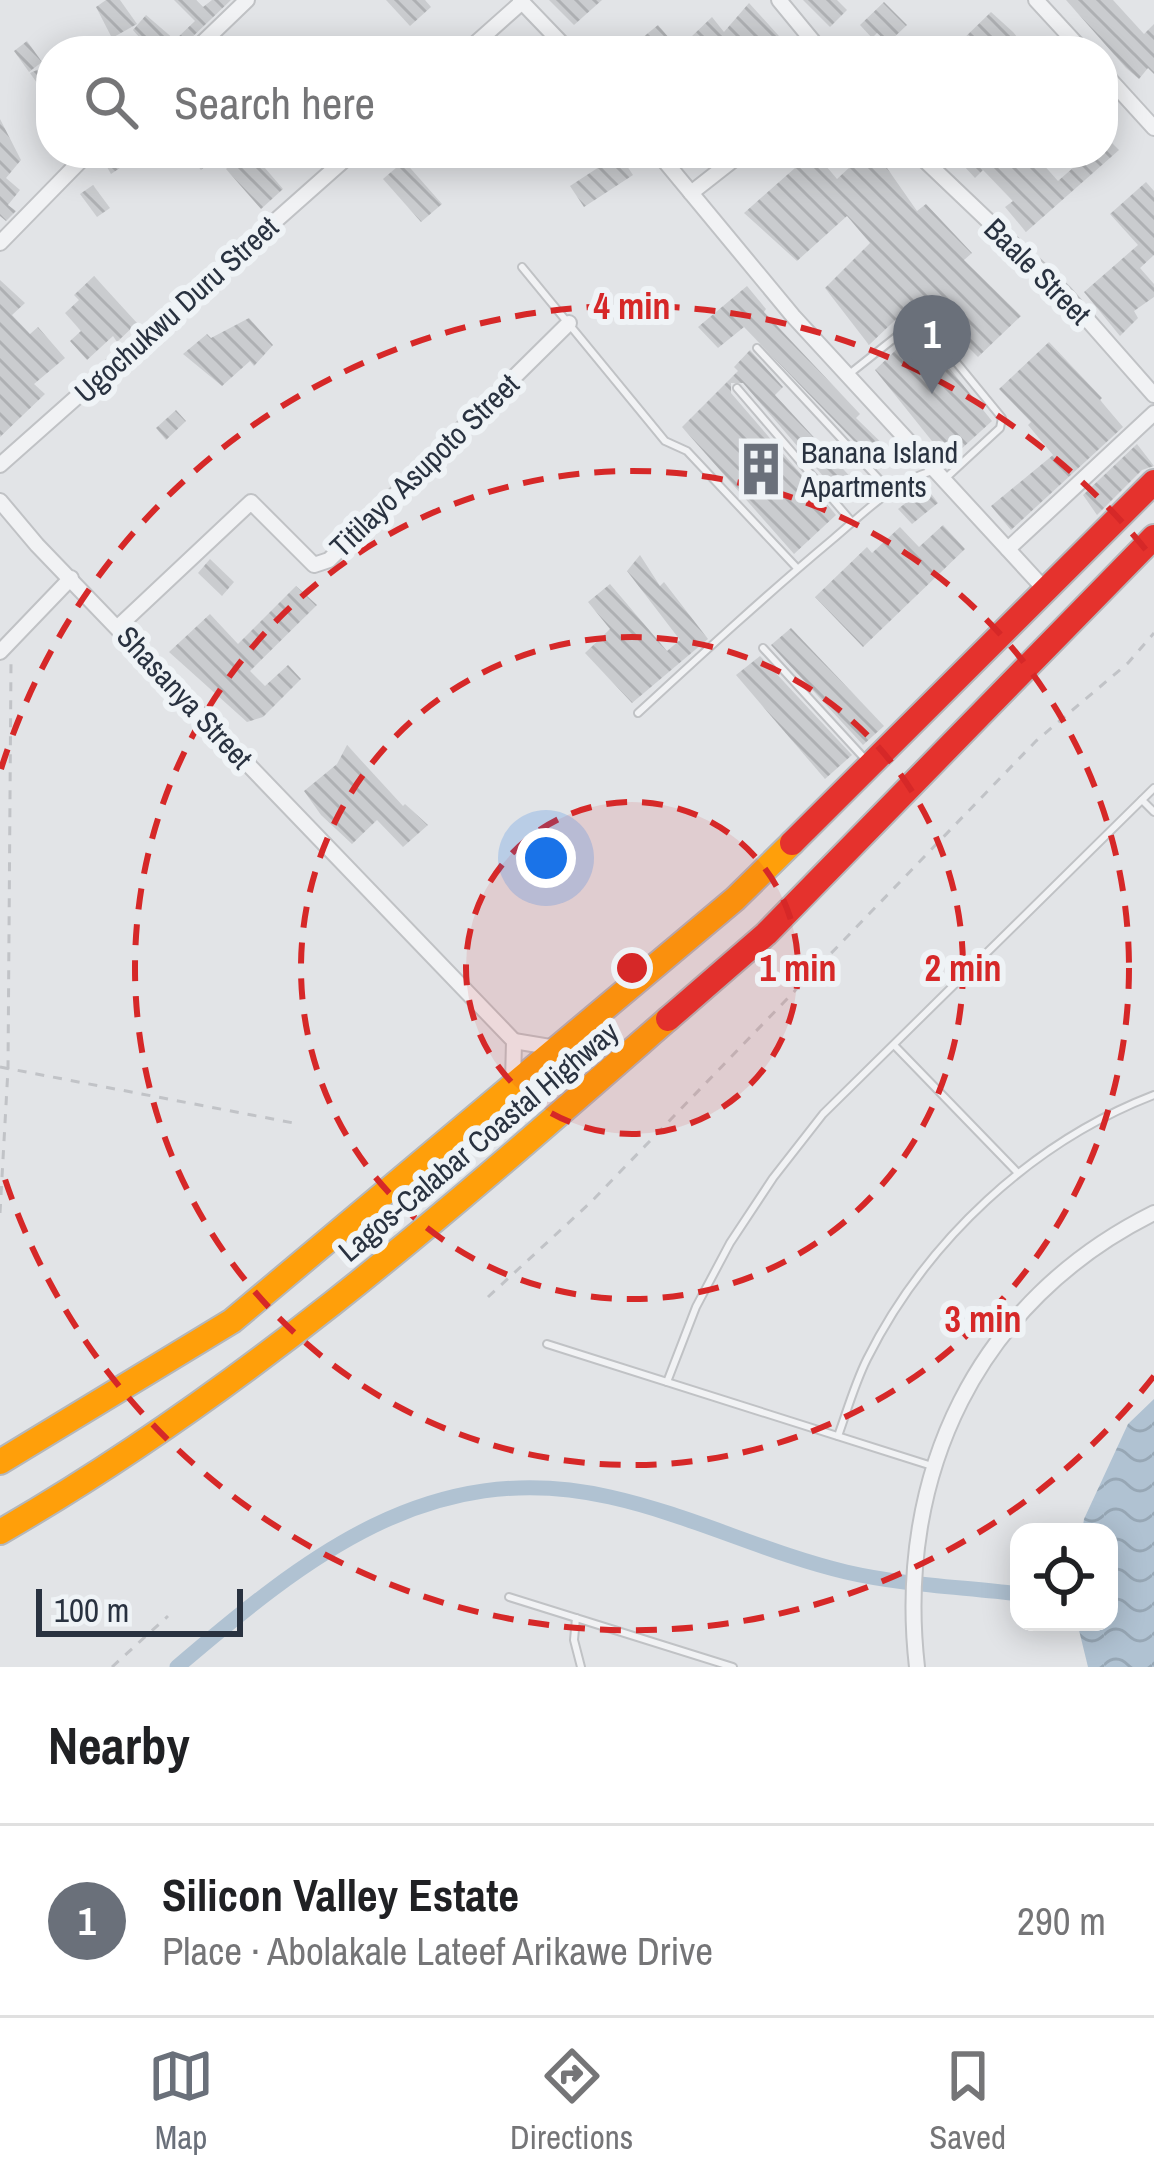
<!DOCTYPE html>
<html lang="en">
<head>
<meta charset="utf-8">
<style>
  body { margin:0; font-family:"Archivo Narrow",sans-serif; background:#f2f2f2; color:#202124 }
  .controls { position:absolute; right:36px; bottom:36px; display:grid; overflow:hidden; border-radius:24px; box-shadow:0 6px 30px #0003 }
  .controls button { width:108px; height:108px; display:grid; place-items:center; padding:0; border:0; border-bottom:3px solid #e0e0e0; background:#fff; color:#202124; font:60px sans-serif }
  .scale { position:absolute; left:36px; bottom:30px; width:207px; box-sizing:border-box; padding-left:12px; border:6px solid #293240; border-top:0; font-size:33px; line-height:42px; white-space:nowrap; color:#293240; -webkit-text-stroke:9px #eff3f6; paint-order:stroke }
  .you { position:absolute; left:546px; top:858px; width:42px; height:42px; margin:-30px; border:9px solid #fff; border-radius:50%; background:#1a73e8; box-shadow:0 0 0 18px #1a73e833 }
  .badge { display:grid; place-items:center; width:78px; height:78px; border-radius:50%; background:#6a707a; color:#fff; font-size:39px; font-weight:700 }
  .pin { position:absolute; translate:-50% -99px; filter:drop-shadow(0 3px 6px #0008) }
  .pin::after { content:''; position:absolute; top:63px; width:42px; height:36px; background:inherit; clip-path:polygon(0 0,100% 0,50% 100%) }
  .list { margin:0; padding:0; list-style:none }
  h2 { display:flex; justify-content:space-between; align-items:center; height:156px; margin:0; padding:0 48px; font-size:51px }
  h2 small { font-size:39px; font-weight:400; color:#757577 }
  .list li { display:grid; grid-template-columns:78px 1fr auto; gap:36px; align-items:center; box-sizing:border-box; height:192px; padding:0 48px; border-top:3px solid #e0e0e0 }
  .list b { display:block; font-size:45px; white-space:nowrap }
  .list p { margin:0; font-size:39px; white-space:nowrap; color:#757577 }
  .list em { font-size:39px; font-style:normal; color:#757577 }
  .icon { flex:none; width:66px; height:66px; fill:none; stroke:currentColor; stroke-width:2; stroke-linecap:round; stroke-linejoin:round }
  .map { position:relative; flex:none; width:1154px; height:1667px; overflow:hidden }
  .search { position:absolute; background:#fff; box-shadow:0 6px 30px #0003; left:36px; right:36px; top:36px; height:132px; display:flex; align-items:center; gap:30px; box-sizing:border-box; padding:0 42px; border-radius:48px; color:#757577; font-size:45px }
  .sheet { height:348px; background:#fff }
  nav { display:flex; justify-content:space-around; align-items:center; box-sizing:border-box; height:168px; border-top:3px solid #e0e0e0; background:#fff; font-size:33px; color:#757577 }
  nav a { display:grid; justify-items:center; gap:6px }
  nav .on { color:#6a707a }
  .map>svg:first-child { display:block }
  .water { fill:url(#water-waves) }
  .lines { fill:none; stroke-linecap:round; stroke-linejoin:round }
  .canal { stroke:#b0c2d2; stroke-width:15 }
  .building { fill:url(#building-back-hatch) }
  .lane-casing { stroke:#c0c2c5; stroke-width:10 }
  .street-casing { stroke:#c0c2c5; stroke-width:18 }
  .slow-casing { stroke:#b4b7bb; stroke-width:28 }
  .jam-casing { stroke:#b4b7bb; stroke-width:28 }
  .path { stroke:#c1c3c7; stroke-width:3; stroke-dasharray:9 9; stroke-linecap:butt }
  .lane { stroke:#f1f2f4; stroke-width:6 }
  .street { stroke:#f1f2f4; stroke-width:14 }
  .slow { stroke:#ff9f0a; stroke-width:24 }
  .jam { stroke:#e5322d; stroke-width:24 }
  .ring { fill:none; stroke:#d62828; stroke-width:6; stroke-dasharray:21 15 }
  .labels { text-anchor:middle; dominant-baseline:central; stroke-width:12; stroke-linejoin:round; paint-order:stroke }
  .street-label { font-size:30px; fill:#293240; stroke:#eff3f6 }
  .poi-label { font-size:30px; fill:#293240; stroke:#eff3f6; text-anchor:start }
  .centre { fill:#d62828; stroke:#eff3f6; stroke-width:6 }
  .ring-label { font-size:36px; text-anchor:middle; font-weight:bold; fill:#d62828; stroke:#eff3f6; stroke-width:12; stroke-linejoin:round; paint-order:stroke }
</style>
</head>
<body>
<div class="map">
<svg width="1154" height="1667" viewBox="0 0 1154 1667">
  <defs>
    <pattern id="water-waves" width="16" height="10" patternUnits="userSpaceOnUse" patternTransform="scale(3)"><rect width="16" height="10" fill="#b0c2d2"/><path d="M0 5q4-4 8 0t8 0" fill="none" stroke="#97a7b5"/></pattern>
    <pattern id="building-back-hatch" width="6" height="6" patternUnits="userSpaceOnUse" patternTransform="scale(3)"><rect width="6" height="6" fill="#cacccf"/><path d="M-1 5l2 2M0 0l6 6M5-1l2 2" fill="none" stroke="#aeb0b3"/></pattern>
  </defs>
  <rect width="100%" height="100%" fill="#e2e4e7"/>
  <path class="water" d="M1154 1399V1667H1088L1077 1622H1109V1532H1082L1084 1519 1128 1424Z"/>
  <g class="lines">
    <path class="canal" d="M177 1667C305 1558 429 1456 610 1497 691 1515 766 1553 846 1572 902 1585 962 1587 1019 1594"/>
  </g>
  <g class="building">
    <path d="M106 0H120L137 24 112 38 96 7Z"/>
    <path d="M174 0H196L203 7 212 0H231L186 43 183 51H151L133 30 146 15 175 40 195 21Z"/>
    <path d="M386 0H425L431 7 410 26Z"/>
    <path d="M549 0H602L574 25Z"/>
    <path d="M803 0H837L847 10 830 27Z"/>
    <path d="M1066 0H1113L1144 34 1154 24V74L1148 68 1139 79 1126 68Z"/>
    <path d="M884 2 907 25 888 43 877 33 872 38 860 25Z"/>
    <path d="M749 3 788 46 782 51H703L691 37 712 17 724 32Z"/>
    <path d="M991 12 1013 32 1029 51H1001L991 40 980 51H964L958 44Z"/>
    <path d="M658 25 670 39 654 51H626Z"/>
    <path d="M27 41 42 62 29 72 14 51Z"/>
    <path d="M51 64V103L30 73Z"/>
    <path d="M0 119 21 160 6 178 20 190 8 205 16 211 6 221 0 216Z"/>
    <path d="M1103 134 1119 150 1026 232 1005 207 1013 201 983 170 975 178 952 153H1053L1042 163 1058 181 1074 167 1061 153H1103Z"/>
    <path d="M99 153H142L111 174Z"/>
    <path d="M187 153H220L201 170Z"/>
    <path d="M244 153H252L283 189 261 209 226 169Z"/>
    <path d="M789 153H815L837 179 865 153H889L896 160 887 168 917 211 926 204 972 253 964 260 1021 316 978 357 951 330 945 336 912 304 869 345 825 288 870 243 847 216 797 261 744 213 795 168Z"/>
    <path d="M619 154 633 175 584 207 570 186Z"/>
    <path d="M404 161 442 204 421 222 383 179Z"/>
    <path d="M1146 182 1154 191V255L1140 268 1154 284V297L1134 311 1138 318 1120 336 1084 292 1138 245 1110 214Z"/>
    <path d="M93 185 110 208 97 217 80 194Z"/>
    <path d="M94 276 137 323 117 342 113 336 87 360 70 341 81 331 65 313 79 300 74 295Z"/>
    <path d="M0 280 25 303 12 315 30 334 38 327 65 358 34 384 45 394 0 437Z"/>
    <path d="M747 286 766 309 764 312 860 414 856 418 894 455 881 469 744 327 718 348 698 327Z"/>
    <path d="M249 318 273 345 254 366 250 361 222 386 183 354 207 334 211 338Z"/>
    <path d="M918 329 992 421 948 461 875 370Z"/>
    <path d="M1049 342 1102 398 1100 400 1123 427 1011 530 991 506 1053 455 1028 425 1031 422 999 389Z"/>
    <path d="M750 350 783 387 775 395 856 483 841 497 743 383H731V393L836 515 794 554 682 427 738 371 734 367Z"/>
    <path d="M176 410 186 421 166 440 156 428Z"/>
    <path d="M1137 444 1154 466 1142 470 1097 515 1083 495Z"/>
    <path d="M926 487 938 503 912 524 898 509Z"/>
    <path d="M943 525 965 549 863 647 815 597 867 547 872 553 900 527 919 547Z"/>
    <path d="M640 555 660 586 664 582 708 639 632 703 585 653 610 629 588 602 610 584 667 651 680 640 627 571Z"/>
    <path d="M210 559 234 582 222 596 198 573Z"/>
    <path d="M296 586 317 605 250 671 265 686 288 665 301 679 263 717 247 722 169 652 210 614 238 644Z"/>
    <path d="M791 628 884 726 863 745 771 645Z"/>
    <path d="M760 656 852 755 825 779 736 675Z"/>
    <path d="M347 745 403 806 405 804 428 825 403 847 377 820 352 844 321 815 304 791 337 764Z"/>
  </g>
  <g class="lines">
    <defs>
      <g id="lane">
        <path d="M522 267 665 441 687 451 797 568"/>
        <path d="M757 348 889 490"/>
        <path d="M848 375 916 321 924 323 1002 418 1000 428 947 477"/>
        <path d="M737 388 852 522"/>
        <path d="M763 648 864 758"/>
        <path d="M638 713C702 654 766 595 833 539 864 513 893 482 932 471"/>
        <path d="M1142 800 1154 812"/>
        <path d="M894 1045 1017 1172"/>
        <path d="M547 1344 932 1466"/>
        <path d="M667 1382 696 1307 730 1243 773 1178 823 1114 1154 788"/>
        <path d="M838 1436C847 1411 855 1383 867 1359 926 1241 1032 1142 1154 1095"/>
        <path d="M509 1597 733 1667"/>
        <path d="M576 1618 574 1640 581 1667"/>
      </g>
      <g id="street">
        <path d="M520 0 569 51"/>
        <path d="M779 0 821 51"/>
        <path d="M1036 0 1083 51"/>
        <path d="M194 51 247 0"/>
        <path d="M467 51 522 2"/>
        <path d="M1103 72 1154 128"/>
        <path d="M658 153 793 316 1038 582"/>
        <path d="M917 153 1064 293 1154 395"/>
        <path d="M691 193 742 153"/>
        <path d="M0 243 88 153"/>
        <path d="M0 465 352 153"/>
        <path d="M0 501 37 545 514 1041 513 1083"/>
        <path d="M1008 549 1154 413"/>
        <path d="M119 626 251 502 314 565 329 560 569 323"/>
        <path d="M0 652 71 578"/>
        <path d="M514 1041 556 1048"/>
        <path d="M917 1667C895 1475 977 1301 1154 1213"/>
      </g>
      <g id="slow">
        <path d="M0 1462 232 1321 735 899 792 843"/>
        <path d="M0 1532C247 1390 455 1205 668 1019"/>
      </g>
      <g id="jam">
        <path d="M792 843 1154 482"/>
        <path d="M668 1019 766 934 1154 537"/>
      </g>
    </defs>
    <use href="#lane" class="lane-casing"/>
    <use href="#street" class="street-casing"/>
    <use href="#slow" class="slow-casing"/>
    <use href="#jam" class="jam-casing"/>
    <g class="path">
      <path d="M0 1067 299 1124"/>
      <path d="M0 1213 8 1069 11 663"/>
      <path d="M488 1297 591 1202 1036 741 1128 663 1154 633"/>
      <path d="M112 1667 168 1616"/>
    </g>
    <use href="#lane" class="lane"/>
    <use href="#street" class="street"/>
    <use href="#slow" class="slow"/>
    <use href="#jam" class="jam"/>
  </g>
  <circle cx="632" cy="968" r="166" fill="#d62828" fill-opacity=".12"/>
  <g class="ring">
    <circle cx="632" cy="968" r="166"/>
    <circle cx="632" cy="968" r="331"/>
    <circle cx="632" cy="968" r="497"/>
    <path d="M1154 1376A662 662 0 0 1 1 1167M1 769A662 662 0 0 1 1154 560"/>
  </g>
  <defs>
    <symbol id="building-bare" viewBox="-9 -9 18 18"><path d="M-4-6H4V6H1V3H-1V6H-4ZM-2.5-4.3h1.7v1.8h-1.7ZM.8-4.3h1.7v1.8H.8ZM-2.5-1h1.7V.8h-1.7ZM.8-1h1.7V.8H.8Z" fill="#6a707a" stroke="#eff3f6" stroke-width="2.5" paint-order="stroke"/></symbol>
  </defs>
  <g fill-rule="evenodd">
    <use href="#building-bare" x="723" y="431" width="76" height="76"/>
  </g>
  <g class="labels">
    <g class="street-label">
      <text transform="translate(1038 271) rotate(45)">Baale Street</text>
      <text transform="translate(176 309) rotate(-42)">Ugochukwu Duru Street</text>
      <text transform="translate(424 465) rotate(-44)">Titilayo Asupoto Street</text>
      <text transform="translate(185 697) rotate(47)">Shasanya Street</text>
      <text transform="translate(478 1141) rotate(-40)">Lagos-Calabar Coastal Highway</text>
    </g>
    <g class="poi-label">
      <text x="801" y="452">Banana Island<tspan x="801" dy="34">Apartments</tspan></text>
    </g>
  </g>
  <circle cx="632" cy="968" r="18" class="centre"/>
  <g class="ring-label">
    <text x="632" y="319">4 min</text>
    <text x="798" y="981">1 min</text>
    <text x="963" y="981">2 min</text>
    <text x="983" y="1332">3 min</text>
  </g>
</svg>
<div class="controls">
<button><svg class="icon" aria-label="locate" viewBox="0 0 24 24"><circle cx="12" cy="12" r="6"/><path d="M12 2v4M12 18v4M2 12h4M18 12h4"/></svg></button>
</div>
<div class="scale">100 m</div>
<div class="you"></div>
<div class="pin badge" style="left:932px;top:394px">1</div>
<div class="search"><svg class="icon" aria-label="search" viewBox="0 0 24 24"><circle cx="10" cy="10" r="6"/><path d="M15 15l6 6"/></svg>Search here</div>
</div>
<section class="sheet">
<h2>Nearby<small></small></h2>
<ul class="list">
<li><span class="badge">1</span><div><b>Silicon Valley Estate</b><p>Place · Abolakale Lateef Arikawe Drive</p></div><em>290 m</em></li>
</ul>
</section>
<nav>
<a class="on"><svg class="icon" aria-label="map" viewBox="0 0 24 24"><path d="M3 6l6-2 6 2 6-2v14l-6 2-6-2-6 2zM9 4v14M15 6v14"/></svg>Map</a>
<a><svg class="icon" aria-label="directions" viewBox="0 0 24 24"><path d="M12 3l9 9-9 9-9-9zM9 14v-3h6M13 9l2 2-2 2"/></svg>Directions</a>
<a><svg class="icon" aria-label="saved" viewBox="0 0 24 24"><path d="M7 4h10v16l-5-4-5 4z"/></svg>Saved</a>
</nav>
</body>
</html>
